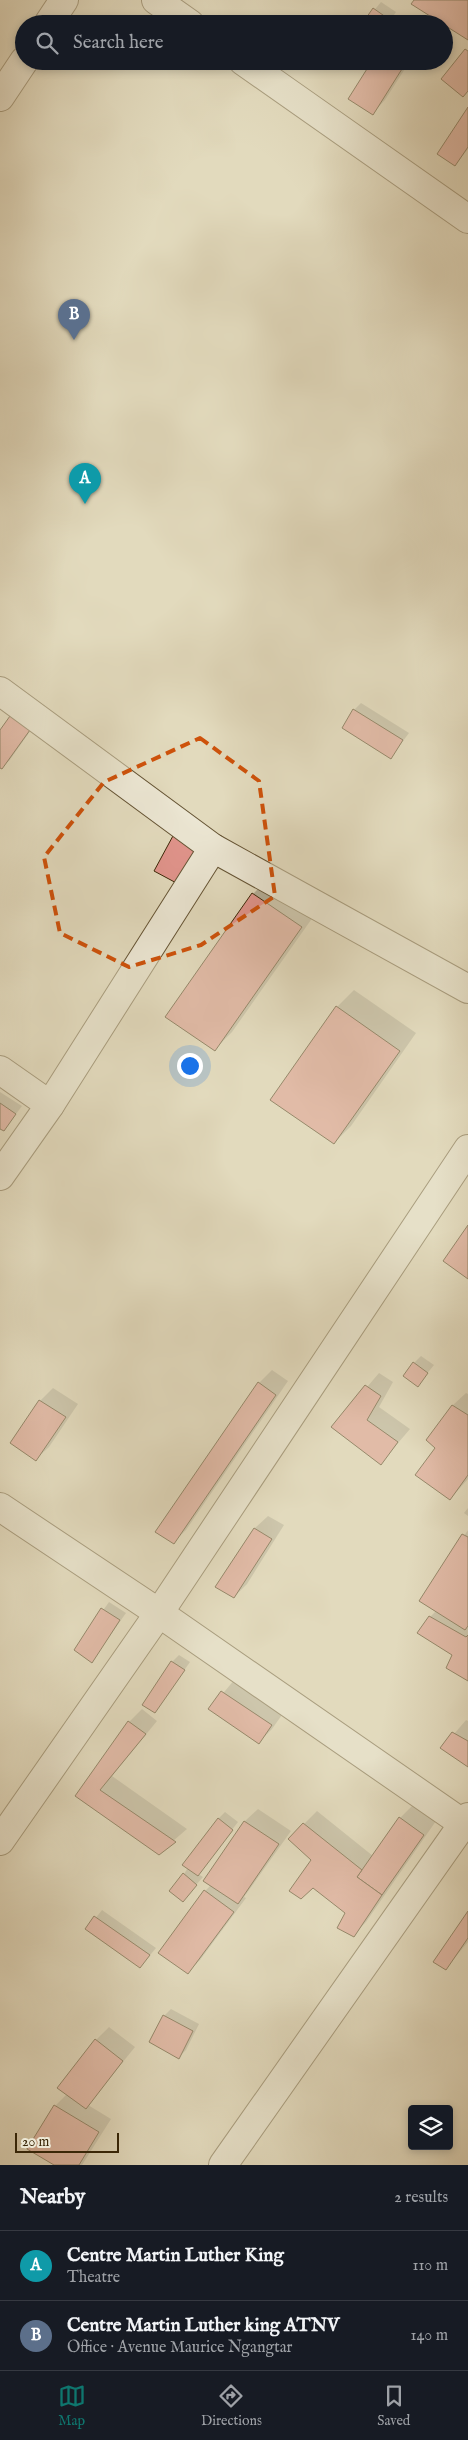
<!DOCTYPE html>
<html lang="en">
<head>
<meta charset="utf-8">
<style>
  body { margin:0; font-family:"IM FELL English",serif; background:#242831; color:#f1f3f6 }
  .controls { position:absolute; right:15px; bottom:15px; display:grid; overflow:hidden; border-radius:5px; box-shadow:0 2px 8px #0003 }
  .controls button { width:45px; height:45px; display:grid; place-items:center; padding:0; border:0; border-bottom:1px solid #363941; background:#171b24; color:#f1f3f6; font:25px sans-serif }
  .scale { position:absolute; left:15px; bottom:12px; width:104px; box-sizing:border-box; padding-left:5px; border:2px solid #3b2707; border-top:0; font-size:14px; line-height:18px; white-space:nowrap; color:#3b2707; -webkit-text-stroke:4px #ece7d4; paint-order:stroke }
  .you { position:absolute; left:189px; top:1065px; width:18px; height:18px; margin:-12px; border:4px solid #fff; border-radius:50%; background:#1a73e8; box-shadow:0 0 0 8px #1a73e833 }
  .badge { display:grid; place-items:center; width:32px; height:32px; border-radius:50%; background:#0f766e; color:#fff; font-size:16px; font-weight:700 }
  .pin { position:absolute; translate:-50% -41px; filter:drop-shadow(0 1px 2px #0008) }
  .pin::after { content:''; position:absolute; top:26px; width:18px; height:15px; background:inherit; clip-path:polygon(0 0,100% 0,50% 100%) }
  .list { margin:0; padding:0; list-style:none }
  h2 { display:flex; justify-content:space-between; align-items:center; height:65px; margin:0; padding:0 20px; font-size:21px }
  h2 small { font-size:16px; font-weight:400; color:#9ea1a6 }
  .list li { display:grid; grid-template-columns:32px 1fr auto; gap:15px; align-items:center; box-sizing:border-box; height:70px; padding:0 20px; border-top:1px solid #363941 }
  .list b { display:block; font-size:19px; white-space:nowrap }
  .list p { margin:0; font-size:16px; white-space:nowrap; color:#9ea1a6 }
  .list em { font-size:16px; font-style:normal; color:#9ea1a6 }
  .icon { flex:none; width:28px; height:28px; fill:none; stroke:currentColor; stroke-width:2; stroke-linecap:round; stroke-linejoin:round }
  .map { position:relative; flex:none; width:468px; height:2165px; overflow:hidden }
  .search { position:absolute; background:#171b24; box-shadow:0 2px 8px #0003; left:15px; right:15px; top:15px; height:55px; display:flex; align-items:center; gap:12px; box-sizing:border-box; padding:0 18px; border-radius:28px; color:#9ea1a6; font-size:19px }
  .sheet { height:205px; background:#171b24 }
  nav { display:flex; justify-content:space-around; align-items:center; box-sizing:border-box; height:70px; border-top:1px solid #363941; background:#171b24; font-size:14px; color:#9ea1a6 }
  nav a { display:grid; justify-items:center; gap:2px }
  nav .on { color:#0f766e }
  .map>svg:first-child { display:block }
  .shadow { fill:#0003 }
  .building { fill:#e1948c; stroke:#3b2707 }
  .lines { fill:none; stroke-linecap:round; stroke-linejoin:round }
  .minor-casing { stroke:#655434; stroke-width:30 }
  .minor { stroke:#ece7d4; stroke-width:28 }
  .marked { fill:none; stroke:#ce520b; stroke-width:4; stroke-dasharray:10 6; stroke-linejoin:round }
</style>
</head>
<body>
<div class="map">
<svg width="468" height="2165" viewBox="0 0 468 2165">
  <rect width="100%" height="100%" fill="#e2dabd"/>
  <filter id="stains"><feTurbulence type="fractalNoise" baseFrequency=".004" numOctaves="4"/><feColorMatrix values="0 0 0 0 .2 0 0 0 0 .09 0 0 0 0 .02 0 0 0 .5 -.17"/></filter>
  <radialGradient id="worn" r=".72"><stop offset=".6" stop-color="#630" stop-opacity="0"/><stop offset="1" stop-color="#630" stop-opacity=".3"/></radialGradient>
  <g class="shadow">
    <path d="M381 2 396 12 388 24H363Z"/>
    <path d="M373 61H410L385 100 373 113Z"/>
    <path d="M468 109V149L455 165Z"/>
    <path d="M361 703 409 733 391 757 354 710Z"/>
    <path d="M17 710 36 723 9 761 0 767V732Z"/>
    <path d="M270 877 318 910 232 1032 215 1049 253 894Z"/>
    <path d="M354 990 416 1033 351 1126 334 1143 337 1007Z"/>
    <path d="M0 1092 22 1106 4 1130 0 1127Z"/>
    <path d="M421 1356 434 1365 418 1385 414 1363Z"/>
    <path d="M272 1370 288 1381 186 1530 173 1543 259 1383Z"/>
    <path d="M379 1373 393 1382 379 1407 410 1429 381 1463 333 1427Z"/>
    <path d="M53 1388 78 1404 49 1447 36 1459 11 1443 40 1401Z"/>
    <path d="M466 1393 468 1394V1479L450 1499 437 1448 428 1440 453 1405Z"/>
    <path d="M468 1508V1516L464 1513Z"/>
    <path d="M268 1516 284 1525 247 1584 234 1597 217 1586 255 1528Z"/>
    <path d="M468 1530V1680L430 1617 436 1611 421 1601Z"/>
    <path d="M109 1602 126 1613 92 1661 75 1650Z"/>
    <path d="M179 1655 190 1662 155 1712 172 1662Z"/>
    <path d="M235 1679 284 1712 272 1729 259 1742 210 1709Z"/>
    <path d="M142 1709 157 1721 112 1776 187 1829 159 1853 77 1795 129 1722Z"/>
    <path d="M466 1720 468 1721V1765L442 1748Z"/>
    <path d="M413 1805 436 1821 366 1922 353 1935 347 1912 313 1886V1860L304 1824 317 1811 373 1856 400 1818Z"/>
    <path d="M258 1809 291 1831 244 1897 246 1898 200 1960 187 1973 205 1891 211 1885 205 1881 245 1821Z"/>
    <path d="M225 1812 238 1822 198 1874 203 1877 189 1893 184 1874 218 1819Z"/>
    <path d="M102 1910 156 1948 140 1967 87 1929Z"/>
    <path d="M468 1914V1942L446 1968Z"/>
    <path d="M171 2009 199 2024 186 2050 179 2057 164 2016Z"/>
    <path d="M109 2027 135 2047 88 2105 111 2119 82 2165H56L55 2106 67 2094 96 2040Z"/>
  </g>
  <g class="building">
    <path d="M414 0H468V40L411 4Z"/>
    <path d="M373 8 390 20 387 24H362Z"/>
    <path d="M465 49 468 51V91L463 97 441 79Z"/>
    <path d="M347 61H361L356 68Z"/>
    <path d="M372 61H407L373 115 348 99Z"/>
    <path d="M468 107V147L455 166 437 154Z"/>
    <path d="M353 709 403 740 391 759 342 728Z"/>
    <path d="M10 716 30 730 2 769 0 768V730Z"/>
    <path d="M174 834 202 848 182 886 154 871Z"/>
    <path d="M252 893 302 927 215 1051 165 1017Z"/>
    <path d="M336 1006 400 1051 334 1144 270 1100Z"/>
    <path d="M0 1103 16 1114 4 1131 0 1129Z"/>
    <path d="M468 1225V1279L443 1261Z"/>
    <path d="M413 1362 428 1373 418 1387 403 1376Z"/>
    <path d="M258 1382 276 1395 174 1544 155 1532Z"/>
    <path d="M365 1385 381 1396 367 1420 398 1442 381 1465 331 1427Z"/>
    <path d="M39 1400 66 1417 36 1461 10 1443Z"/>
    <path d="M452 1405 468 1415V1475L450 1500 415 1475 435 1448 426 1440Z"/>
    <path d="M254 1528 272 1539 234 1598 215 1587Z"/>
    <path d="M462 1534 468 1537V1626L465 1630 419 1601Z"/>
    <path d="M101 1608 120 1620 92 1663 74 1650Z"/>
    <path d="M429 1616 466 1637 468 1635V1681L446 1668 452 1655 417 1633Z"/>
    <path d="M171 1661 185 1670 155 1713 142 1705Z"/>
    <path d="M221 1691 272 1725 259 1744 208 1709Z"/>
    <path d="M128 1721 146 1734 100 1790 176 1842 159 1855 75 1796Z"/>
    <path d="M452 1732 468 1741V1767L440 1748Z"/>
    <path d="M399 1817 424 1835 382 1895 357 1877Z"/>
    <path d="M218 1818 233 1830 198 1876 182 1865Z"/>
    <path d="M244 1821 279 1844 238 1904 203 1881Z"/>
    <path d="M303 1823 362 1870 357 1877 382 1895 354 1937 337 1928 345 1913 313 1888 301 1899 289 1891 311 1860 288 1839Z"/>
    <path d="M183 1873 197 1885 183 1902 169 1891Z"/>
    <path d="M204 1890 234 1912 188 1974 158 1953Z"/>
    <path d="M468 1911V1938L446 1970 433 1962Z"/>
    <path d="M94 1916 150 1955 140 1968 85 1929Z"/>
    <path d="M163 2015 193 2031 179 2059 149 2042Z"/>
    <path d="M95 2039 123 2061 86 2109 57 2088Z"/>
    <path d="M54 2105 99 2132 79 2165H54L27 2149Z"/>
  </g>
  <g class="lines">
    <defs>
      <g id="minor">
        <path d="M156 0 190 24"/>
        <path d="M48 24 64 0"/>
        <path d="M243 61 468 219"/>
        <path d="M0 97 24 61"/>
        <path d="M0 691 213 848 468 989"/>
        <path d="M0 1070 50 1105"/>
        <path d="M0 1176 50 1105 213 848"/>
        <path d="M0 1507 159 1613 468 1827"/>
        <path d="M0 1841 159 1613 468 1149"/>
        <path d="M223 2165 468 1817"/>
      </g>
    </defs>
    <use href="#minor" class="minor-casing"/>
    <use href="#minor" class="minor"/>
  </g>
  <path d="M0 0H468V2165H0ZM200 738 259 781 275 896 201 945 129 967 60 933 44 857 104 782Z" fill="#e2dabd" fill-opacity=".55" fill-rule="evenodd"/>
  <path class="marked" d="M200 738 259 781 275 896 201 945 129 967 60 933 44 857 104 782Z"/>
  <rect width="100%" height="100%" filter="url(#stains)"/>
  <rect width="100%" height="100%" fill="url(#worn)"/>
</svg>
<div class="controls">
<button><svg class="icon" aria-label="layers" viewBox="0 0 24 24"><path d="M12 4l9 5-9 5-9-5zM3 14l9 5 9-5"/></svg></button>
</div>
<div class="scale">20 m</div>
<div class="you"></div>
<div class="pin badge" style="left:85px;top:504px;background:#0f9aa8">A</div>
<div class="pin badge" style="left:74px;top:340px;background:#5c6f8a">B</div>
<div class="search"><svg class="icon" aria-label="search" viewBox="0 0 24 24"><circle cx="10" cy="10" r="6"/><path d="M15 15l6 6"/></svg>Search here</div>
</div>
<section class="sheet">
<h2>Nearby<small>2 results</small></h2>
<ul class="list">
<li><span class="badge" style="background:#0f9aa8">A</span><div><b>Centre Martin Luther King</b><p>Theatre</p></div><em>110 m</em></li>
<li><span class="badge" style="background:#5c6f8a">B</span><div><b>Centre Martin Luther king ATNV</b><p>Office · Avenue Maurice Ngangtar</p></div><em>140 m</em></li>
</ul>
</section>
<nav>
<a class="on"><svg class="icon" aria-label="map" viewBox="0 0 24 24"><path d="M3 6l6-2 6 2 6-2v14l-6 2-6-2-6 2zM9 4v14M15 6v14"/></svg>Map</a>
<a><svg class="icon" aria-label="directions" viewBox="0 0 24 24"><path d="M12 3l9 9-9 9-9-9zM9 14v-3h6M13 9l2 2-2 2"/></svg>Directions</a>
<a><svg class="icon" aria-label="saved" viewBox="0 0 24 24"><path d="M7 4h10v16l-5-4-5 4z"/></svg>Saved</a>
</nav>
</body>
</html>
